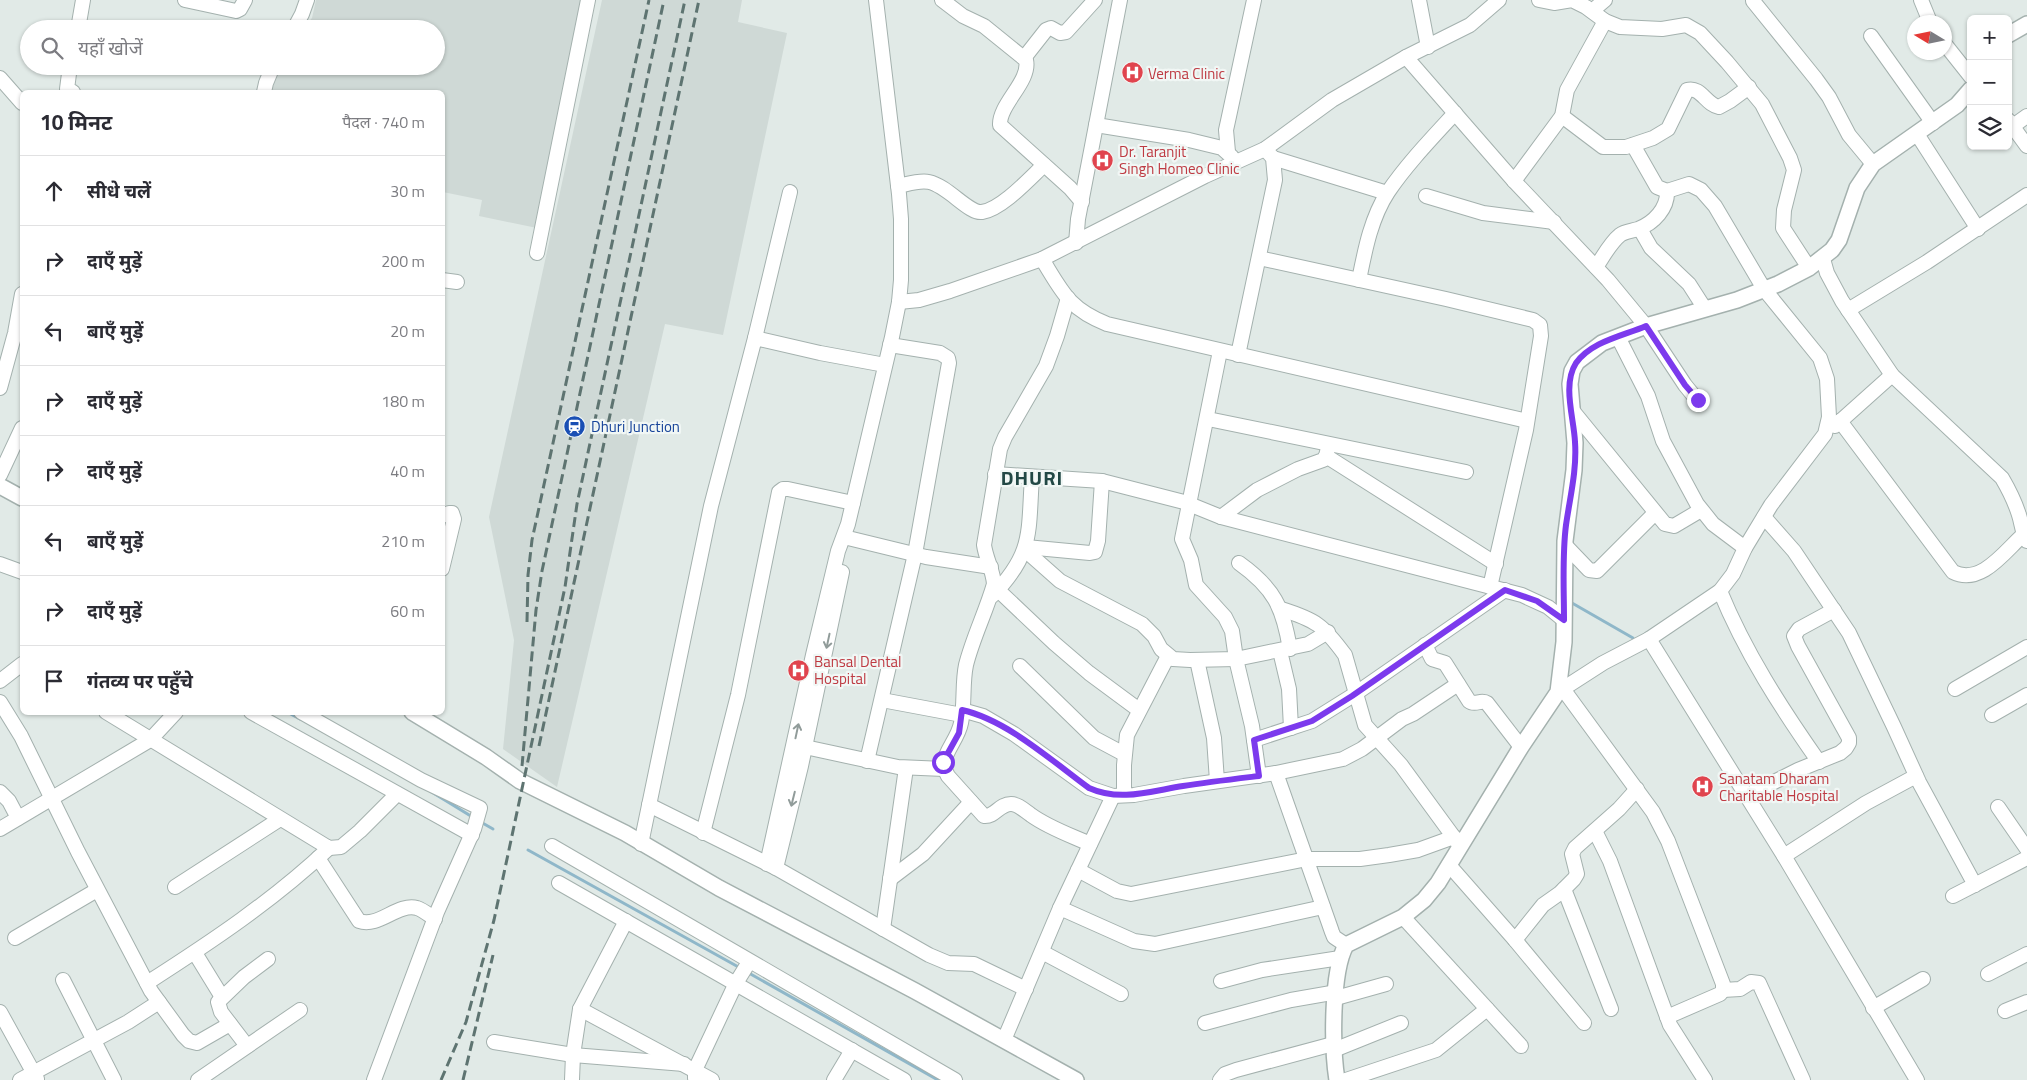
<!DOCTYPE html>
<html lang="hi">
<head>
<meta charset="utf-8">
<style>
  body { margin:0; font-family:"Titillium Web","Noto Sans Devanagari",sans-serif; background:#f2f2f3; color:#2b2b33 }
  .controls { position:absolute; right:15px; top:15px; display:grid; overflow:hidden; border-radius:8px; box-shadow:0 1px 4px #0004 }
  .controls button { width:45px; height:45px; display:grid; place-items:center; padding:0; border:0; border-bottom:1px solid #e1e1e2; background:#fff; color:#2b2b33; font:25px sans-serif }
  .compass { position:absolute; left:1907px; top:15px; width:45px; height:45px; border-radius:50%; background:#fff; box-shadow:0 1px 4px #0004; rotate:280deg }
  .stop { position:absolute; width:15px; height:15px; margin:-11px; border:4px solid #7c3aed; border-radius:50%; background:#fff }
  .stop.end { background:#7c3aed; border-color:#fff; box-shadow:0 1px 5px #0008 }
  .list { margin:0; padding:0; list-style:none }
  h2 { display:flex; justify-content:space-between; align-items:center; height:65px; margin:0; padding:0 20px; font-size:21px }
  h2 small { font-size:16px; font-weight:400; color:#7c7c81 }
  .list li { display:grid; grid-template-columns:32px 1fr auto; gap:15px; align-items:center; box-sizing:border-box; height:70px; padding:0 20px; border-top:1px solid #e1e1e2 }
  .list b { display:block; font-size:19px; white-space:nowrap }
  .list em { font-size:16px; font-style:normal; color:#7c7c81 }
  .icon { flex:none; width:28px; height:28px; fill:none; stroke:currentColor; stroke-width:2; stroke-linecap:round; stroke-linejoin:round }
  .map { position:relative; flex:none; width:2027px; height:1080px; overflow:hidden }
  .search { position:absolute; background:#fff; box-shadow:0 1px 4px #0004; left:20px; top:20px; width:425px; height:55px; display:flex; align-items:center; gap:12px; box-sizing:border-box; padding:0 18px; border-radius:28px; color:#7c7c81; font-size:19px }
  .panel { position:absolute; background:#fff; box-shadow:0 1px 4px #0004; left:20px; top:90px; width:425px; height:625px; border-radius:8px }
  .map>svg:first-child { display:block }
  .built { fill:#cfd9d6 }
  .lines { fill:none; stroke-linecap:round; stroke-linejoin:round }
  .stream { stroke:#8fb7c9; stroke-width:3 }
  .minor-casing { stroke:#a4b1ae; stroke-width:16 }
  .tertiary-casing { stroke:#a4b1ae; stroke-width:18 }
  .minor { stroke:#fff; stroke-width:14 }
  .tertiary { stroke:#fff; stroke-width:15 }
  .rail { stroke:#5e7471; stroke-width:3; stroke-dasharray:10 5; stroke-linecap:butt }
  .oneway { stroke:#919c9a }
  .route { stroke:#7c3aed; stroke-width:6 }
  .labels { text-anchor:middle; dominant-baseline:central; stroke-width:4.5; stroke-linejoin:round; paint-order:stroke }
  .health-label { font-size:15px; fill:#be3a42; stroke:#f1f7f5; text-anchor:start }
  .transit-label { font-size:15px; fill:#164399; stroke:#f1f7f5; text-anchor:start }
  .district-label { font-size:20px; font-weight:bold; letter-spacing:1px; fill:#224845; stroke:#f1f7f5 }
</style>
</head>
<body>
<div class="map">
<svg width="2027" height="1080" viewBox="0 0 2027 1080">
  <rect width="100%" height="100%" fill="#e1eae7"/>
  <g class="built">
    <path d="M316 0H583L537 228 479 216 482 200 443 192 442 92H272L276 72 280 66H436V29H303L312 18Z"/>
    <path d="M602 0H742L738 22 787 33 723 335 665 324 557 787 503 749 514 640 489 517Z"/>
  </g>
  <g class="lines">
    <g class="stream">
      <path d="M1572 603 1633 638"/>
      <path d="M287 712 300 719"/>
      <path d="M430 791 474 818"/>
      <path d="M479 821 493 829"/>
      <path d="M528 850 742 969"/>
      <path d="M747 972 938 1080"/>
    </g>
    <defs>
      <g id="minor">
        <path d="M185 0 236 11 240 9 245 0"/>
        <path d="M942 0 963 16 984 26 1026 60C1031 81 999 104 1000 125L1070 188 1082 202"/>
        <path d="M1419 0 1428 47"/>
        <path d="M1539 0 1554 3 1572 0 1586 7 1605 21 1620 27 1662 29 1686 25 1700 33 1727 62 1762 104 1790 158 1794 170 1784 210 1783 228 1809 268"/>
        <path d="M1921 0 1930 22"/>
        <path d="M1753 1 1816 79 1829 97 1849 135 1873 164"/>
        <path d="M1592 11 1605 0"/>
        <path d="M78 29 83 0"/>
        <path d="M294 29 302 14 307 0"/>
        <path d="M1871 36 1933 123"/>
        <path d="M1944 43 1971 77"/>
        <path d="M1406 57 1514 181 1608 280 1646 326 1685 385 1698 401"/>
        <path d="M1024 58 1046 30 1051 28 1060 33 1066 32 1095 0"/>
        <path d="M70 66 67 89 73 92"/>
        <path d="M0 78 22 103"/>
        <path d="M264 92 266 83 273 66"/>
        <path d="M1562 116 1603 147H1626L1653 138 1668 129 1687 90C1701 86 1706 105 1719 107L1730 101 1749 87"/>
        <path d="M2008 120 2027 146"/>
        <path d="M1096 125 1189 140 1222 148 1232 157"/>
        <path d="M2013 126 2027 116"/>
        <path d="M1917 134 1978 229"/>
        <path d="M1228 152 1226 130 1228 121 1254 0"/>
        <path d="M1273 158 1387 193"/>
        <path d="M1514 181 1562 116 1567 90 1605 21"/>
        <path d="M898 186C908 184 919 180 929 182 948 186 969 214 982 212 1002 209 1030 178 1044 165"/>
        <path d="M1426 196 1483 213 1554 222"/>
        <path d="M1640 229 1651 248 1689 284 1705 309"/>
        <path d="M1076 243 1078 219 1120 0"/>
        <path d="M537 253 588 0"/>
        <path d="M1259 258 1446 299 1533 320 1540 325 1541 336 1526 430 1490 587"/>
        <path d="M1042 259C1063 293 1069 309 1107 324L1527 421"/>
        <path d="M1823 259 1827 273 1842 301 1892 375 2002 478C2009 490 2015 502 2019 515 2022 524 2022 533 2027 541"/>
        <path d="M1596 267C1603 257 1610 243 1620 235 1625 231 1632 231 1638 229 1654 223 1668 208 1667 191"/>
        <path d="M442 280 457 282"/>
        <path d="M1359 280C1365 250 1371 218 1388 192 1407 164 1432 138 1455 113"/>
        <path d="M1068 298 1057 336 1046 366 1005 437 1000 449 984 545C986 559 993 570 994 584 986 612 973 637 966 665 962 684 965 704 961 723 958 739 945 750 943 766L948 776 984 816C995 817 999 804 1011 804 1018 804 1025 811 1031 815 1049 828 1070 835 1090 844"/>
        <path d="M899 302 919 300 950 291 1042 259 1205 176 1265 149 1332 100 1406 57 1470 25 1499 0"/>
        <path d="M1848 310 1927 262 2027 195"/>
        <path d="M1618 337 1648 396 1663 441 1697 504 1713 524 1745 548"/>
        <path d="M755 338 790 192"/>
        <path d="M1220 351 1182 539 1191 560 1196 585 1225 617 1232 631 1236 659 1252 726 1259 776"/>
        <path d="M1238 355 1275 180 1273 158 1265 149"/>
        <path d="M0 388 15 333 22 294"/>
        <path d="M1572 410 1665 524 1674 526 1701 510"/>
        <path d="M1208 419 1466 472"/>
        <path d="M1840 421 1953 572C1981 586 2005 551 2023 535"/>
        <path d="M1835 426 1892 375"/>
        <path d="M1326 456 1496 564"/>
        <path d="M995 474 1102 481 1184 502 1221 517 1522 595 1548 607 1564 620"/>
        <path d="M0 475 22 428"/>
        <path d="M442 516 449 513H452L454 519 442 569"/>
        <path d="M1221 517 1257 490 1298 469 1323 460 1326 456 1328 448"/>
        <path d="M1764 517 1794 551 1849 633 1894 727 1919 782 1975 885"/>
        <path d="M848 538 926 557 991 567"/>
        <path d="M1565 545 1589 570 1597 571 1655 513"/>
        <path d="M1026 547 1090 553 1095 552 1098 541 1102 481"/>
        <path d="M1025 550 1060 581 1142 624 1154 636 1161 649 1173 659 1190 660 1236 659 1308 644 1328 632"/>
        <path d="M1239 563C1274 588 1283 607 1290 649"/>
        <path d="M0 564 22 572"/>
        <path d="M998 590 1054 643 1089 673 1139 710"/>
        <path d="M1720 591C1745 652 1781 708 1819 762"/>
        <path d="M992 596C1034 553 1028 533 1032 477"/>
        <path d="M1281 609C1316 620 1323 625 1345 655L1365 725 1401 765 1458 843"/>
        <path d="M1649 639 1784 856 1917 1080"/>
        <path d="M1425 645 1432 659 1445 663 1469 701C1475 706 1481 699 1487 703L1521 747"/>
        <path d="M1280 651 1289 689 1291 728"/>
        <path d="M1197 660 1214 738 1217 781"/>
        <path d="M1020 666 1094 738 1124 754"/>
        <path d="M0 681 22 664"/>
        <path d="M1563 689 1653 812 1668 841 1723 984V990L1720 994 1667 1017"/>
        <path d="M1955 689 2027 647"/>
        <path d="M1558 692 1603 663 1649 639 1720 591 1733 574 1745 548 1771 505 1825 434 1829 417 1827 379 1820 358 1764 289 1715 206 1701 190 1689 184 1667 191 1657 187 1633 145"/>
        <path d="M882 700 962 715"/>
        <path d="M0 702 21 736 78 852 151 991 183 1035 189 1041 197 1043 230 1024"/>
        <path d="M962 710 983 716 1014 734 1089 788 1113 796 1134 795 1184 786 1276 773 1343 759 1362 749 1402 719 1413 714 1458 684"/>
        <path d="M106 712 329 848 341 847 360 831 397 794"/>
        <path d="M251 712 472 835"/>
        <path d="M301 712 421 780 480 808 474 829 437 912 374 1080"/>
        <path d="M1992 715 2027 695"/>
        <path d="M1254 740 1312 721 1352 696 1505 590"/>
        <path d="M805 747 898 767 944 769"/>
        <path d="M867 761 915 554 949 363 948 358 940 353 890 345"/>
        <path d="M1276 773 1332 932 1334 937 1346 945"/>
        <path d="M0 792 9 801 18 818"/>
        <path d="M1124 795V765L1127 735 1168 656"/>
        <path d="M1746 796 1798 770 1840 753 1846 748 1849 743V738L1798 646 1794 636 1799 629 1834 610"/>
        <path d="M649 805 776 868 929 955 948 963 974 964 1026 989"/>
        <path d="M1998 807 2027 849"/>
        <path d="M0 829 150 740 176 712"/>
        <path d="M1595 831 1610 861 1670 1025 1705 1080"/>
        <path d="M703 833 738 695 779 492 783 489H788L853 503"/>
        <path d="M641 844 711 506 755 338 820 353 885 365"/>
        <path d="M552 846 955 1080"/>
        <path d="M1784 856 1866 803 1916 776"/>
        <path d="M318 858 359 921C379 928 397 903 417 908 423 910 429 915 435 919"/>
        <path d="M767 864 813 655 838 551 848 524 892 337 899 302 901 280V219L899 194 876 0"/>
        <path d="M1449 865 1515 940 1584 1023"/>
        <path d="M776 868 801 766 842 572"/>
        <path d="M1078 870 1117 891 1131 894 1307 859H1360L1389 855 1418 850 1454 837"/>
        <path d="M890 879 923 854 971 802"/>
        <path d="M559 883 904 1080"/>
        <path d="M175 887 280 819"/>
        <path d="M1564 889 1611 1009"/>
        <path d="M1953 896 2027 858"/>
        <path d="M1060 908 1134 941 1155 944 1323 907"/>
        <path d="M1403 917 1521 1046"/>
        <path d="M883 929 906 768"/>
        <path d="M15 938 97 890"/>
        <path d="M1515 940 1543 905 1560 893 1574 879 1577 874 1572 854 1575 848 1619 809 1637 789"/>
        <path d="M1042 952 1121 994"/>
        <path d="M195 953 222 997"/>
        <path d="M1988 974 2027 954"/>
        <path d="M63 980 114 1080"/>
        <path d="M1221 981 1262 970 1340 958"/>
        <path d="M147 983C211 942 274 900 329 848"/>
        <path d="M1723 990 1740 989 1751 982 1759 983 1803 1080"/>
        <path d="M1336 998 1386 984"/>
        <path d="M1873 1008 1923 979"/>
        <path d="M580 1009 712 1080"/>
        <path d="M2005 1011 2027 1002"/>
        <path d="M0 1012 37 1079"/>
        <path d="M1205 1023 1291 1000 1337 992"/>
        <path d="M1004 1040 1060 908 1113 796"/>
        <path d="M494 1042 573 1055 684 1064"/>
        <path d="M247 1046 221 1012 218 1002 244 977 268 959"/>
        <path d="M1334 1050 1401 1023"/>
        <path d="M695 1078V1070L736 983 749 962"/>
        <path d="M20 1080 128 1022 159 1002"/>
        <path d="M198 1080 300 1010"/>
        <path d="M572 1080 573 1055 580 1009 626 921"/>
        <path d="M834 1080 852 1050"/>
        <path d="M1220 1080 1225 1074 1236 1070 1333 1044"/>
        <path d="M1346 1080 1436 1050 1487 1009"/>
      </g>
      <g id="tertiary">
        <path d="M2008 35 2027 24"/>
        <path d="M0 486 22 498"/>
        <path d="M412 712 486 757 520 781 625 833 719 888 915 991 1076 1080"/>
        <path d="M1337 1080C1332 1049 1331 972 1346 945L1403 917 1424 900 1438 883 1521 747 1558 692 1564 642 1565 541 1574 470 1575 443 1570 384 1572 371 1577 362 1602 343 1646 326 1737 300 1778 284 1809 268 1832 250 1839 240 1857 188 1873 164 1957 105 1971 89"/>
      </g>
    </defs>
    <use href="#minor" class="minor-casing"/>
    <use href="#tertiary" class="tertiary-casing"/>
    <use href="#minor" class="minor"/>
    <use href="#tertiary" class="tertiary"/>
    <g class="rail">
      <path d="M527 622 528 575 532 540 649 0"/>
      <path d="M539 746 699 0"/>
      <path d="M522 766 536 610 542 571 664 0"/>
      <path d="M441 1080 466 1022 494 920 565 587 577 504 685 0"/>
      <path d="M463 1080 493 955"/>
    </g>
  </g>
  <defs><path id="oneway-shaft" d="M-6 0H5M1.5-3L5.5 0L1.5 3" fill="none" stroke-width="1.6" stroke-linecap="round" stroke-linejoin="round" transform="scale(1.25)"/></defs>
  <g class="oneway">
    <use href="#oneway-shaft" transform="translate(828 641) rotate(102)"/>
    <use href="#oneway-shaft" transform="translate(797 731) rotate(-78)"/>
    <use href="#oneway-shaft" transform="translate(793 799) rotate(104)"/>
  </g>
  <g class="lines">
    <path class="route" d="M943 762 959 733 962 710C1007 720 1052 761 1089 788 1120 802 1151 791 1183 786 1208 782 1234 779 1259 776L1254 740 1312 721 1352 696 1505 590 1537 601 1564 620C1564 588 1562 556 1566 525 1570 497 1577 470 1575 442 1574 418 1562 385 1576 363 1592 341 1623 336 1646 326L1685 385 1698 400"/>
  </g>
  <defs>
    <symbol id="hospital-disc" viewBox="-11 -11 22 22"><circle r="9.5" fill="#e0444e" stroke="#f1f7f5"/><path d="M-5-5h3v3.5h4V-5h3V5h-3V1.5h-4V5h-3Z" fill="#fff"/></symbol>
    <symbol id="station-disc" viewBox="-11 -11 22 22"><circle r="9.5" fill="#1a4fb4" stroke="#f1f7f5"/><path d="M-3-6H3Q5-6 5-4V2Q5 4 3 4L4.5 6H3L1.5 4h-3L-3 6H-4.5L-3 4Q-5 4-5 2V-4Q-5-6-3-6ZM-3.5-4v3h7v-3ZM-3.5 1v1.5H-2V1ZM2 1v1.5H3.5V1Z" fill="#fff"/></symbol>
  </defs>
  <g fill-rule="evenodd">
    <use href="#hospital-disc" x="1120" y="60" width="25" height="25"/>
    <use href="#hospital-disc" x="1090" y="148" width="25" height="25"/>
    <use href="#station-disc" x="562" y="414" width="25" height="25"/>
    <use href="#hospital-disc" x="786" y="658" width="25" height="25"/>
    <use href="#hospital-disc" x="1690" y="774" width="25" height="25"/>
  </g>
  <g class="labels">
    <g class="health-label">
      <text x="1148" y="73">Verma Clinic</text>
      <text x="1119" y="151">Dr. Taranjit<tspan x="1119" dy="17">Singh Homeo Clinic</tspan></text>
      <text x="814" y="661">Bansal Dental<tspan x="814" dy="17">Hospital</tspan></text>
      <text x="1719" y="778">Sanatam Dharam<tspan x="1719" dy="17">Charitable Hospital</tspan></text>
    </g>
    <g class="transit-label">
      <text x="591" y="426">Dhuri Junction</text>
    </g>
    <g class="district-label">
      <text x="1032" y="477">DHURI</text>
    </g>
  </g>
</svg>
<div class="controls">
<button>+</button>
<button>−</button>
<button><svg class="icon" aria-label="layers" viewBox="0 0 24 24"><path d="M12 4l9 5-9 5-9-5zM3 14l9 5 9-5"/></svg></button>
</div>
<svg class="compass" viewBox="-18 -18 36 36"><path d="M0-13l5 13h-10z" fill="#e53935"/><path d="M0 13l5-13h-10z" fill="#7c7c81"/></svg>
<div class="stop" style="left:943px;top:762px"></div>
<div class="stop end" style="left:1698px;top:400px"></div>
<div class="search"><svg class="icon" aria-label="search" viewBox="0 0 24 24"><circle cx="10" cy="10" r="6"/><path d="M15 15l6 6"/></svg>यहाँ खोजें</div>
<section class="panel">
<h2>10 मिनट<small>पैदल · 740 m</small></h2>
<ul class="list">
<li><svg class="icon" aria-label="ahead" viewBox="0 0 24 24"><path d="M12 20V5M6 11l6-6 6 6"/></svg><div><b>सीधे चलें</b></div><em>30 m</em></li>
<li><svg class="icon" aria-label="right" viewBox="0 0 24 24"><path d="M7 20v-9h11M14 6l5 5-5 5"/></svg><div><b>दाएँ मुड़ें</b></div><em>200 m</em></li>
<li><svg class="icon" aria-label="left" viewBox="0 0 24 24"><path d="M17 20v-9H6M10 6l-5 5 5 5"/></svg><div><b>बाएँ मुड़ें</b></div><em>20 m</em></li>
<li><svg class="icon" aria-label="right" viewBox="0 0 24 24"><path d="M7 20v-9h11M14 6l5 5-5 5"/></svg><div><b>दाएँ मुड़ें</b></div><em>180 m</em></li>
<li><svg class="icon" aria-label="right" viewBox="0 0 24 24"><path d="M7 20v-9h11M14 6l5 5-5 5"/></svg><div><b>दाएँ मुड़ें</b></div><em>40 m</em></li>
<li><svg class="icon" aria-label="left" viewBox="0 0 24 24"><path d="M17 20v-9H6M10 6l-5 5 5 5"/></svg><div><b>बाएँ मुड़ें</b></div><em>210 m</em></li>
<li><svg class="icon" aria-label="right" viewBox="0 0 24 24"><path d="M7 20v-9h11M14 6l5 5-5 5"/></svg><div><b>दाएँ मुड़ें</b></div><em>60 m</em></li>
<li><svg class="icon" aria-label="arrive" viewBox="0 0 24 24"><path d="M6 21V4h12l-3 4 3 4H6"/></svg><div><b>गंतव्य पर पहुँचे</b></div></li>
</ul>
</section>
</div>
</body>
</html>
